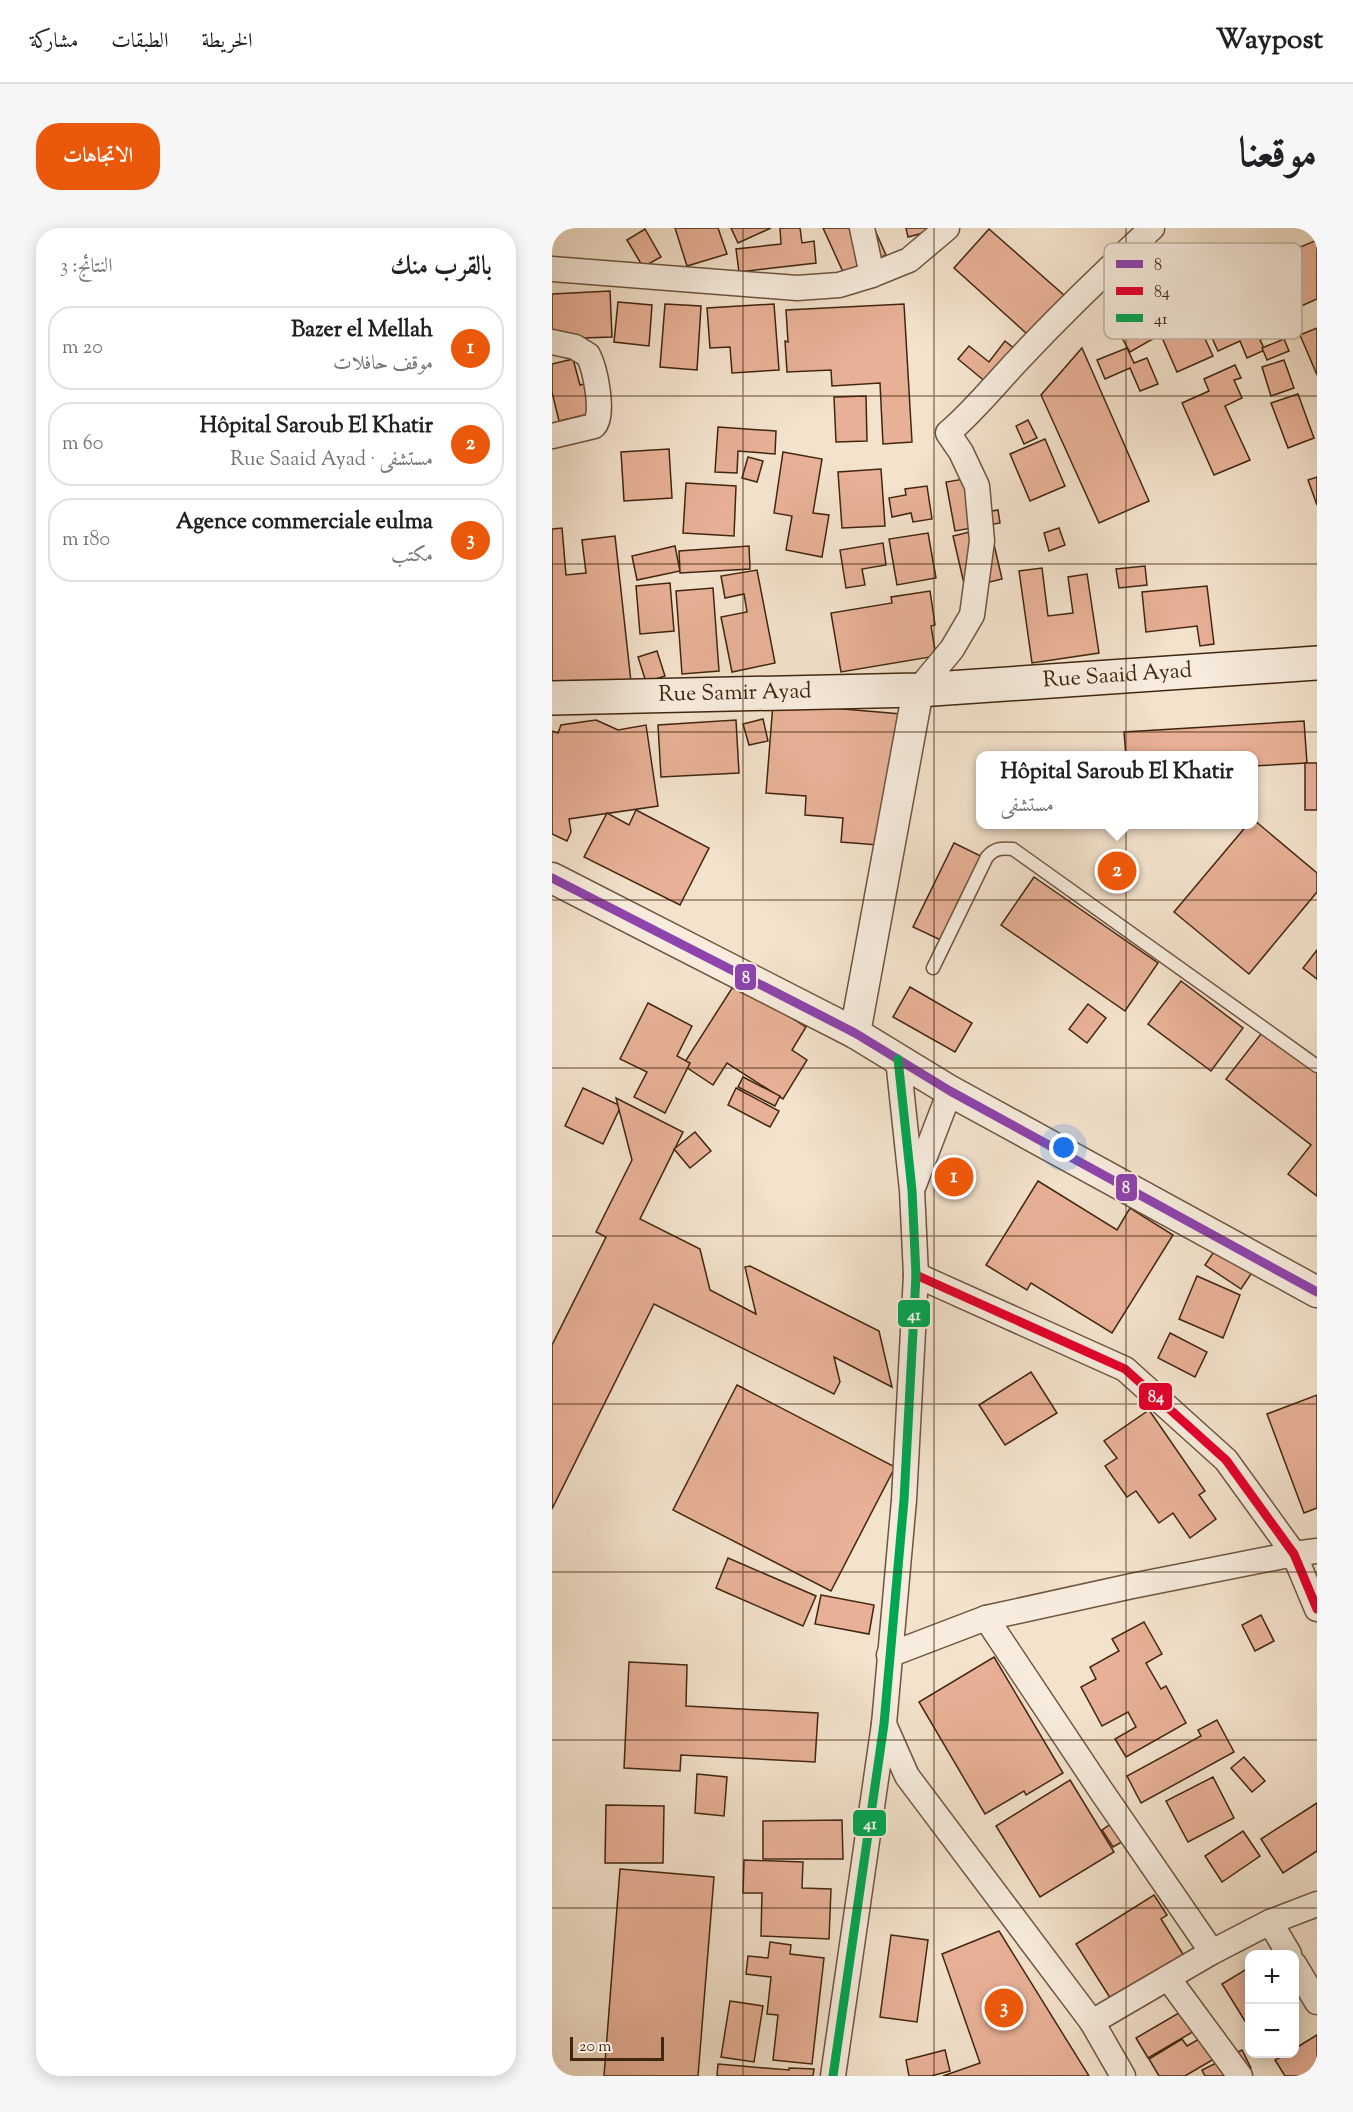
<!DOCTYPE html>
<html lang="ar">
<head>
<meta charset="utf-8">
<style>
  body { margin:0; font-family:"Sorts Mill Goudy",Amiri,serif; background:#f6f6f6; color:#202124; direction:rtl }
  .controls { position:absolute; right:18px; bottom:18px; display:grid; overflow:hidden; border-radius:12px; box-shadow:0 3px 15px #0003 }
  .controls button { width:54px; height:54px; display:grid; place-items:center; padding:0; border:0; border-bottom:2px solid #e0e0e0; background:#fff; color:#202124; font:30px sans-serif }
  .scale { position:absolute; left:18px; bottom:15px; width:94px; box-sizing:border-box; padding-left:6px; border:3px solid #422610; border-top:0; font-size:16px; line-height:21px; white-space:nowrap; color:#422610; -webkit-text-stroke:4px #f7ecde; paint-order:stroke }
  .you { position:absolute; left:512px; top:920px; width:21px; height:21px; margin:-15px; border:4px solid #fff; border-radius:50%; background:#1a73e8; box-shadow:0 0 0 9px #1a73e833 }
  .badge { display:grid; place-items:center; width:39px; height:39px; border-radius:50%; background:#ea580c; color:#fff; font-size:20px; font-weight:700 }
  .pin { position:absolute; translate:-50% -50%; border:3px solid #fff; box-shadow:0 2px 6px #0006 }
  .popup { position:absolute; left:424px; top:523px; width:282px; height:78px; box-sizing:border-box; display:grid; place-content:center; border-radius:12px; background:#fff; filter:drop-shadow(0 2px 4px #0005); font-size:20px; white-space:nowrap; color:#757577 }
  .popup b { font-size:22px; color:#202124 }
  .popup::after { content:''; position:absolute; left:50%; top:100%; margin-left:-12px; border:12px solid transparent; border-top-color:#fff }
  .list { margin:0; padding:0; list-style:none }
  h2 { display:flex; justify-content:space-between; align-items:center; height:78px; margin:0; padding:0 24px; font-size:26px }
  h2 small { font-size:20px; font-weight:400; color:#757577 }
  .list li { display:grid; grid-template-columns:39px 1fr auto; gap:18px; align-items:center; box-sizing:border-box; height:84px; margin:0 12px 12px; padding:0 12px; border:2px solid #e0e0e0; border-radius:24px }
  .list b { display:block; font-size:22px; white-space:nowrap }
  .list p { margin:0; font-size:20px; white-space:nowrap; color:#757577 }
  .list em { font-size:20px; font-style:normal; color:#757577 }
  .map { position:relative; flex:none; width:765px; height:1848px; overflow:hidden; direction:ltr; border-radius:24px }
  header { display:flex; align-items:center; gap:36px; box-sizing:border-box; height:84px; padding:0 30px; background:#fff; border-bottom:2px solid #e0e0e0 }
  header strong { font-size:28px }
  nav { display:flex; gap:33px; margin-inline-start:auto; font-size:21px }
  .intro { display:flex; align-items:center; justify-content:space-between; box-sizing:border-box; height:144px; padding:0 36px }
  h1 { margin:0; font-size:42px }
  .button { padding:15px 27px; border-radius:24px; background:#ea580c; color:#fff; font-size:21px; font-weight:700 }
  main { display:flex; gap:36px; padding:0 36px }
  aside { flex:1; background:#fff; border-radius:24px; box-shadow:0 3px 15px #0003 }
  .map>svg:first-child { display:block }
  .building { fill:#e8b197; stroke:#422610; stroke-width:1.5 }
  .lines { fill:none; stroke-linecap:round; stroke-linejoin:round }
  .service-casing { stroke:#6e553f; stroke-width:15 }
  .minor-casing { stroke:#6e553f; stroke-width:27 }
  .tertiary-casing { stroke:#6e553f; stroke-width:33 }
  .secondary-casing { stroke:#422610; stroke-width:36 }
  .service { stroke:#f7ecde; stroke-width:12 }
  .minor { stroke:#f7ecde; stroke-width:24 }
  .tertiary { stroke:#f7ecde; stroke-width:30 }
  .secondary { stroke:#f7ecde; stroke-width:33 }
  .bus-1-casing { stroke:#f7ecde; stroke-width:14 }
  .bus-2-casing { stroke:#f7ecde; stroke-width:14 }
  .bus-3-casing { stroke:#f7ecde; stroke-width:14 }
  .bus-1 { stroke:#8e44ad; stroke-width:9 }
  .bus-2 { stroke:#e4002b; stroke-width:9 }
  .bus-3 { stroke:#00a651; stroke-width:9 }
  .grid { fill:none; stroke:#422610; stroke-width:1.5; stroke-opacity:0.55 }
  .labels { text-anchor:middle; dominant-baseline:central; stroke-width:5; stroke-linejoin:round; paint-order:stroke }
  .street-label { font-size:22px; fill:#422610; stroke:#f7ecde }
  .key { fill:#f7ecde; stroke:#c1b1a0; stroke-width:1.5 }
  .key-label { font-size:16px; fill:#422610 }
  .line-badge { stroke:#f7ecde; stroke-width:2 }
  .badge-label { font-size:16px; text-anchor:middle; font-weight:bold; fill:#fff }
</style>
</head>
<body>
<header>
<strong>Waypost</strong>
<nav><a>الخريطة</a><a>الطبقات</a><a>مشاركة</a></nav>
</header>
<div class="intro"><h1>موقعنا</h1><a class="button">الاتجاهات</a></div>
<main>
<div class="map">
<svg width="765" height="1848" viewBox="0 0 765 1848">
  <rect width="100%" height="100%" fill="#f3e2cc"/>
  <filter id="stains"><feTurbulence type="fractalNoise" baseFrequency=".00333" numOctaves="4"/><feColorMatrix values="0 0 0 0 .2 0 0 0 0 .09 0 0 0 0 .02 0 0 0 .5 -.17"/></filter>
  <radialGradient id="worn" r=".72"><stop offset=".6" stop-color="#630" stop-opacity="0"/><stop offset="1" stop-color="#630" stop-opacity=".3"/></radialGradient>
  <g class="building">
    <path d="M123 0H166L175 26 135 38Z"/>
    <path d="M179 0H219L186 15Z"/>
    <path d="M228 0H248L250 15 262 13 264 35 187 44 184 21 229 16Z"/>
    <path d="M271 0H322L334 27 292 46Z"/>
    <path d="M354 0H390L356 9Z"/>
    <path d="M93 1 109 29 91 39 75 12Z"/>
    <path d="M437 1 521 75 485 115 402 40Z"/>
    <path d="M765 12V71L736 84 715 33Z"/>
    <path d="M630 37 650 80 621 94 600 51Z"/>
    <path d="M58 63 60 109 0 111V66Z"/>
    <path d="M66 74 100 77 97 118 62 114Z"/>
    <path d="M587 75 606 108 578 124 559 91Z"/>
    <path d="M711 75 724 104 708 112 713 122 695 130 688 113 666 123 654 97 670 90 671 93Z"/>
    <path d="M113 76 149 78 145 142 108 139Z"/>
    <path d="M222 76 227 142 180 145 178 119 158 120 155 80Z"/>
    <path d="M352 76 360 214 331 216 328 155 280 158 279 142 235 144 233 113 236 114 234 82Z"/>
    <path d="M643 89 661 128 625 144 608 105Z"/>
    <path d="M765 100V147L748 107Z"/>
    <path d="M732 111 737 123 715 132 710 120Z"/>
    <path d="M453 113 469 126 441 160 406 131 417 118 437 134Z"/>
    <path d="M530 120 597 273 547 295 489 167Z"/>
    <path d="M575 120 582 135 595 130 606 156 588 163 578 140 553 151 545 132Z"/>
    <path d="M21 131 28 157 48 152 55 182 7 193 0 164V136Z"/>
    <path d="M732 132 742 160 719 168 710 139Z"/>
    <path d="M683 137 689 150 682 152 690 170 673 178 698 232 662 247 630 175 657 163 652 151Z"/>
    <path d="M746 166 762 210 736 220 719 175Z"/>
    <path d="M314 168 315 213 284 214 282 169Z"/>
    <path d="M476 192 485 210 472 216 464 198Z"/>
    <path d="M166 199 224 203 223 226 186 223 185 245 163 244Z"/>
    <path d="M493 211 513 258 478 273 458 226Z"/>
    <path d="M117 221 120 270 72 273 69 224Z"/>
    <path d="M231 224 270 231 261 285 277 287 270 329 234 322 240 288 222 285Z"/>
    <path d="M196 229 211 233 205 254 190 250Z"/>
    <path d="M329 241 333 298 290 300 286 244Z"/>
    <path d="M765 249V277L756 252Z"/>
    <path d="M418 250 424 286 446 282 448 295 403 303 394 254Z"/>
    <path d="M134 255 184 258 182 308 131 305Z"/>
    <path d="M375 258 380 291 361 294 359 285 340 289 337 270 354 267 353 261Z"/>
    <path d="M438 299 450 351 413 360 401 308Z"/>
    <path d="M10 300 14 347 34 345 30 312 63 308 79 454 0 462V301Z"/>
    <path d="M507 300 513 317 497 323 492 305Z"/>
    <path d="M376 305 384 350 345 357 337 311Z"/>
    <path d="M331 315 334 337 310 341 313 357 294 360 288 322Z"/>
    <path d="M123 318 128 343 85 352 80 328Z"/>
    <path d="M197 318 198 341 128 345 127 323Z"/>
    <path d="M593 338 595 357 567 360 564 341Z"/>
    <path d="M490 340 496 388 521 385 516 349 535 346 547 425 480 435 467 343Z"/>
    <path d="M205 342 223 435 180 444 169 389 195 384 192 366 173 370 169 348Z"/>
    <path d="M118 355 122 403 88 406 84 358Z"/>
    <path d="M655 358 662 416 648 418 645 398 594 404 590 364Z"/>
    <path d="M161 360 167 443 130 446 124 363Z"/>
    <path d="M378 363 383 397 379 398 384 428 289 444 279 385 340 375 339 369Z"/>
    <path d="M105 423 113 448 94 454 86 429Z"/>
    <path d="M221 475 361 487 351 619 289 614 291 590 253 587 254 568 214 565Z"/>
    <path d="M211 491 216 513 197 517 191 496Z"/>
    <path d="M44 492 66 502 94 497 106 578 17 591 19 604 15 613 0 606V503L6 505 9 497Z"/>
    <path d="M184 492 187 545 109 549 106 497Z"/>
    <path d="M752 493 755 535 702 538V528H574L572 504Z"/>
    <rect x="753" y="535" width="12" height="47"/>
    <path d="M84 582 157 620 128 677 32 629 55 585 77 597Z"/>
    <path d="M702 592 765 645V664L697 746 622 684 696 596H702Z"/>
    <path d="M402 615 437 632 397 716 361 699Z"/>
    <path d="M482 649 606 735 573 783 449 697Z"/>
    <path d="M765 722V751L751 740Z"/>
    <path d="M629 753 691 800 659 843 596 796Z"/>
    <path d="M184 754 254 799 240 822 255 832 231 871 175 835 161 857 131 837Z"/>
    <path d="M358 759 420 795 403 824 341 789Z"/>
    <path d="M96 775 140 798 125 828 138 835 113 885 82 869 95 844 68 831Z"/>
    <path d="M536 776 554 790 535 815 517 801Z"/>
    <path d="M716 797 765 835V968L736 946 759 917 674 851Z"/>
    <path d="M191 849 228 868 223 878 186 859Z"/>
    <path d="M31 860 69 878 51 916 13 898Z"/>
    <path d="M184 860 227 883 218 899 176 877Z"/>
    <path d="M64 870 131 904 88 991 148 1021 158 1062 204 1086 193 1039 198 1038 327 1103 340 1159 282 1129 288 1154 282 1166 102 1076 0 1281V1117L54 1009 44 1004 80 932Z"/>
    <path d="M143 904 159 923 138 940 122 921Z"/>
    <path d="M486 953 565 1002 578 980 621 1007 560 1105 479 1055 475 1062 434 1037Z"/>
    <path d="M665 1019 701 1043 689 1061 653 1037Z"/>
    <path d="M645 1048 688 1067 671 1110 627 1091Z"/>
    <path d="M618 1105 655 1124 643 1149 606 1130Z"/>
    <path d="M479 1144 505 1185 453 1217 427 1177Z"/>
    <path d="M185 1157 343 1239 279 1363 121 1282Z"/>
    <path d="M765 1167V1280L752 1285 715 1186Z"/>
    <path d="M597 1182 653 1263 647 1267 664 1291 638 1310 621 1285 607 1295 584 1263 575 1269 553 1238 565 1230 552 1213Z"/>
    <path d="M176 1330 264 1368 251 1398 164 1360Z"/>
    <path d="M269 1367 322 1377 317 1406 263 1396Z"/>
    <path d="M709 1387 722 1413 703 1423 690 1397Z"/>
    <path d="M592 1394 610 1426 594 1435 609 1461 614 1458 634 1495 574 1529 563 1511 584 1499 576 1484 550 1498 529 1459 544 1451 538 1439 567 1423 560 1411Z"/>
    <path d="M442 1429 511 1545 474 1567 472 1563 433 1586 367 1474Z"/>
    <path d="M77 1434 135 1437 134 1478 266 1485 263 1534 129 1527 128 1543 72 1540Z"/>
    <path d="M665 1492 682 1524 589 1575 575 1548 649 1508 646 1502Z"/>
    <path d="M692 1529 713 1553 700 1564 679 1540Z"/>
    <path d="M145 1546 175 1549 172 1588 143 1585Z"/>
    <path d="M661 1549 682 1590 636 1614 614 1573Z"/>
    <path d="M518 1552 562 1624 488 1669 444 1598Z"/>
    <path d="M765 1575V1623L731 1645 709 1611Z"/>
    <path d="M54 1577 112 1578 111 1635H53Z"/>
    <path d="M290 1592 291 1631H211V1593Z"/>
    <path d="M563 1593 575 1611 561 1619 550 1602Z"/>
    <path d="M691 1603 708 1628 670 1654 653 1628Z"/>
    <path d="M192 1632 251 1634 250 1660 279 1661 277 1711 209 1708 210 1665H191Z"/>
    <path d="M68 1641 162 1649 146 1848H52Z"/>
    <path d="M602 1667 615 1687 609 1691 634 1731 562 1776 524 1716Z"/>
    <path d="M447 1703 537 1848H391L428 1835 390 1726Z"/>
    <path d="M339 1707 376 1712 365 1794 328 1789Z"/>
    <path d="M218 1714 239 1717 238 1726 272 1730 260 1836 221 1832 226 1787 215 1786 219 1749 194 1746 196 1728 216 1730Z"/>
    <path d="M698 1739V1791L693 1793 670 1756Z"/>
    <path d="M178 1773 211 1778 202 1834 169 1829Z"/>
    <path d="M632 1782 644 1802 596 1830 584 1810Z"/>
    <path d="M654 1807 667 1828 633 1848H607L597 1831 630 1811 635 1818Z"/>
    <path d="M765 1807V1848H733L723 1832 734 1826H742V1821Z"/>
    <path d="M393 1822 398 1843 379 1848H357L354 1832Z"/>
    <path d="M690 1822 699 1840 685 1848H653L650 1842Z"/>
    <path d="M166 1836 237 1842V1840L262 1841 261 1848H165Z"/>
  </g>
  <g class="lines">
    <defs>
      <path id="service" d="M381 740 435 629C443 620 449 620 461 621L765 838"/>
      <g id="minor">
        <path d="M310 0 320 47"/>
        <path d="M0 41 245 60 287 57 320 47 357 32 395 0"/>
        <path d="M0 114 23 119 36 127C43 140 53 187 42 198L0 208"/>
        <path d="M366 462 400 421 420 387 430 313 425 258 409 224 396 205C423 182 445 154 469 129 511 84 555 42 600 0"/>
        <path d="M362 957 398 863"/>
        <path d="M364 1047 573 1141 674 1232 742 1326 765 1381"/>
        <path d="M434 1390 550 1564 660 1724"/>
        <path d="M337 1427 434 1390 580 1358 742 1326 765 1323"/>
        <path d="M332 1496 355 1548 540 1794 571 1848"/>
        <path d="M718 1694 737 1726"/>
        <path d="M742 1736 765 1774"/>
        <path d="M616 1750 688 1848"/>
        <path d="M540 1794 660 1724 718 1694 765 1676"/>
        <path d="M281 1848 332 1496 352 1272 364 1047 360 962 346 831"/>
      </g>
      <g id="tertiary">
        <path d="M0 650 303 805 398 863 765 1064"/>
        <path d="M303 805 366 462"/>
      </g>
      <g id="secondary">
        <path id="s1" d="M0 470 366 462 765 435"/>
      </g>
    </defs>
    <use href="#service" class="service-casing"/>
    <use href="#minor" class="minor-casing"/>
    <use href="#tertiary" class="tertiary-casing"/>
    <use href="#secondary" class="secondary-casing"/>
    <use href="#service" class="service"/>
    <use href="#minor" class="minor"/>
    <use href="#tertiary" class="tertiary"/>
    <use href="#secondary" class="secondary"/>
    <defs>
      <path id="bus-1" d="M0 650 303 805 398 863 765 1064"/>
      <path id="bus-2" d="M364 1047 573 1141 674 1232 742 1326 765 1381"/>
      <path id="bus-3" d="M281 1848 332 1496 352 1272 364 1047 360 962 346 831"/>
    </defs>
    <use href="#bus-1" class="bus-1-casing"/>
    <use href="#bus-2" class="bus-2-casing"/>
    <use href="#bus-3" class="bus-3-casing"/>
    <use href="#bus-1" class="bus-1"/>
    <use href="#bus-2" class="bus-2"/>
    <use href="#bus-3" class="bus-3"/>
  </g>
  <path class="grid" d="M191 0V1848M382 0V1848M574 0V1848M0 168H765M0 336H765M0 504H765M0 672H765M0 840H765M0 1008H765M0 1176H765M0 1344H765M0 1512H765M0 1680H765"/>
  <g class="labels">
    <g class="street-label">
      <text stroke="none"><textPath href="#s1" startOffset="566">Rue Saaid Ayad</textPath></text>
      <text stroke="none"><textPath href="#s1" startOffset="183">Rue Samir Ayad</textPath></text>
    </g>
  </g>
  <rect x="552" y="15" width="198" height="96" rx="9" class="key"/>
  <rect x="564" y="32" width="27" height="8" fill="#8e44ad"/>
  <rect x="564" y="59" width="27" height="8" fill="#e4002b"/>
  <rect x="564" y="86" width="27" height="8" fill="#00a651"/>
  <g class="key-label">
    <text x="602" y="42">8</text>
    <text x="602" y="69">84</text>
    <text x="602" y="96">41</text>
  </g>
  <g class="line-badge">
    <rect x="182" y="735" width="23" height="28" rx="6" fill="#8e44ad"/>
    <rect x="563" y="945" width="23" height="29" rx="6" fill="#8e44ad"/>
    <rect x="345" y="1071" width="34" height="29" rx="6" fill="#00a651"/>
    <rect x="586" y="1154" width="35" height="29" rx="6" fill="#e4002b"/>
    <rect x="300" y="1581" width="35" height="28" rx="6" fill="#00a651"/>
  </g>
  <g class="badge-label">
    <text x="194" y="755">8</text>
    <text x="574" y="965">8</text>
    <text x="362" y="1092">41</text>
    <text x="604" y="1174">84</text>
    <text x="318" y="1601">41</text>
  </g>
  <rect width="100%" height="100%" filter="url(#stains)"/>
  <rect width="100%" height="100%" fill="url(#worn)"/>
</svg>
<div class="controls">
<button>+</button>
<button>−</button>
</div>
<div class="scale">20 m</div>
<div class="you"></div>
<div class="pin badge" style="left:402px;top:949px">1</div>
<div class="pin badge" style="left:565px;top:643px">2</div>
<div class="popup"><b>Hôpital Saroub El Khatir</b>مستشفى</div>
<div class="pin badge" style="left:452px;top:1780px">3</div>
</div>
<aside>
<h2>بالقرب منك<small>النتائج: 3</small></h2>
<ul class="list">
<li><span class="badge">1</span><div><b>Bazer el Mellah</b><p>موقف حافلات</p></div><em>20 m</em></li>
<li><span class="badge">2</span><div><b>Hôpital Saroub El Khatir</b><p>مستشفى · Rue Saaid Ayad</p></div><em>60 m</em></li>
<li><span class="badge">3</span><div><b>Agence commerciale eulma</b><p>مكتب</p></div><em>180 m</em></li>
</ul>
</aside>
</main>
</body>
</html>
